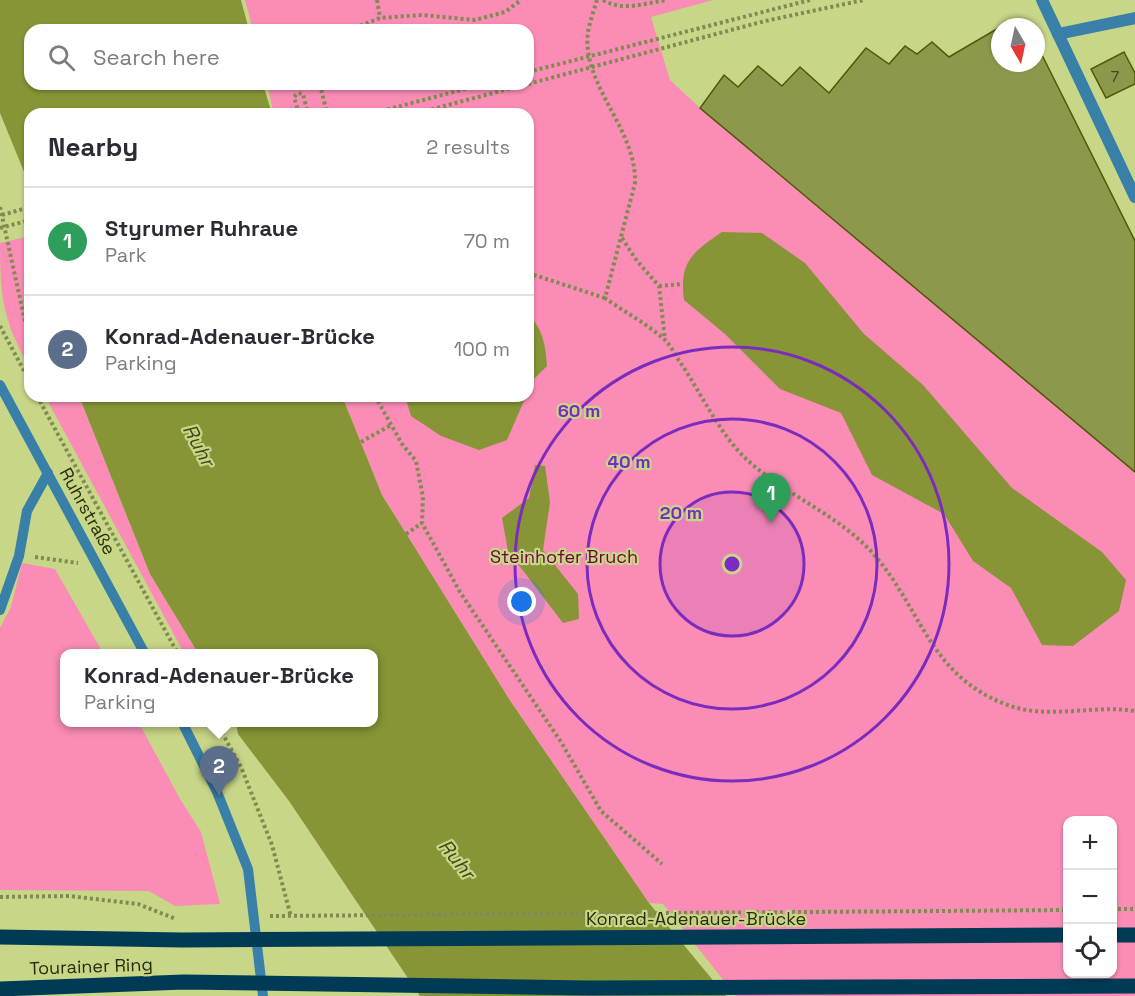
<!DOCTYPE html>
<html lang="en">
<head>
<meta charset="utf-8">
<style>
  body { margin:0; font-family:"Space Grotesk",sans-serif; background:#f2f2f3; color:#2b2b33 }
  .controls { position:absolute; right:18px; bottom:18px; display:grid; overflow:hidden; border-radius:12px; box-shadow:0 2px 4px #0004 }
  .controls button { width:54px; height:54px; display:grid; place-items:center; padding:0; border:0; border-bottom:2px solid #e1e1e2; background:#fff; color:#2b2b33; font:30px sans-serif }
  .compass { position:absolute; left:991px; top:18px; width:54px; height:54px; border-radius:50%; background:#fff; box-shadow:0 2px 4px #0004; rotate:171deg }
  .you { position:absolute; left:522px; top:602px; width:21px; height:21px; margin:-15px; border:4px solid #fff; border-radius:50%; background:#1a73e8; box-shadow:0 0 0 9px #1a73e833 }
  .badge { display:grid; place-items:center; width:39px; height:39px; border-radius:50%; background:#0f766e; color:#fff; font-size:20px; font-weight:700 }
  .pin { position:absolute; translate:-50% -50px; filter:drop-shadow(0 2px 3px #0008) }
  .pin::after { content:''; position:absolute; top:32px; width:21px; height:18px; background:inherit; clip-path:polygon(0 0,100% 0,50% 100%) }
  .popup { position:absolute; left:60px; top:649px; width:318px; height:78px; box-sizing:border-box; display:grid; place-content:center; border-radius:12px; background:#fff; filter:drop-shadow(0 2px 4px #0005); font-size:20px; white-space:nowrap; color:#7c7c81 }
  .popup b { font-size:22px; color:#2b2b33 }
  .popup::after { content:''; position:absolute; left:50%; top:100%; margin-left:-12px; border:12px solid transparent; border-top-color:#fff }
  .list { margin:0; padding:0; list-style:none }
  h2 { display:flex; justify-content:space-between; align-items:center; height:78px; margin:0; padding:0 24px; font-size:26px }
  h2 small { font-size:20px; font-weight:400; color:#7c7c81 }
  .list li { display:grid; grid-template-columns:39px 1fr auto; gap:18px; align-items:center; box-sizing:border-box; height:108px; padding:0 24px; border-top:2px solid #e1e1e2 }
  .list b { display:block; font-size:22px; white-space:nowrap }
  .list p { margin:0; font-size:20px; white-space:nowrap; color:#7c7c81 }
  .list em { font-size:20px; font-style:normal; color:#7c7c81 }
  .icon { flex:none; width:33px; height:33px; fill:none; stroke:currentColor; stroke-width:2; stroke-linecap:round; stroke-linejoin:round }
  .map { position:relative; flex:none; width:1135px; height:996px; overflow:hidden }
  .search { position:absolute; background:#fff; box-shadow:0 2px 4px #0004; left:24px; top:24px; width:510px; height:66px; display:flex; align-items:center; gap:15px; box-sizing:border-box; padding:0 21px; border-radius:18px; color:#7c7c81; font-size:22px }
  .panel { position:absolute; background:#fff; box-shadow:0 2px 4px #0004; left:24px; top:108px; width:510px; height:294px; border-radius:18px }
  .map>svg:first-child { display:block }
  .green { fill:#fa8cb5; fill-rule:evenodd }
  .water { fill:#879536 }
  .building { fill:#8c984c; stroke:#4f5900; stroke-width:1.5 }
  .lines { fill:none; stroke-linecap:round; stroke-linejoin:round }
  .path { stroke:#818b51; stroke-width:4; stroke-dasharray:3 3; stroke-linecap:butt }
  .lane { stroke:#3980a9; stroke-width:10 }
  .street { stroke:#3980a9; stroke-width:12 }
  .primary { stroke:#013a55; stroke-width:15 }
  .ring { fill:none; stroke:#7b2cbf; stroke-width:3 }
  .labels { text-anchor:middle; dominant-baseline:central; stroke-width:4.5; stroke-linejoin:round; paint-order:stroke }
  .number-label { font-size:15px; fill:#40471b }
  .street-label { font-size:18px; fill:#272c0b; stroke:#c8d688 }
  .park-label { font-size:18px; fill:#6f003c; stroke:#c8d688 }
  .water-label { font-size:20px; font-style:italic; fill:#424917; stroke:#c8d688 }
  .centre { fill:#7b2cbf; stroke:#c8d688; stroke-width:3 }
  .ring-label { font-size:18px; text-anchor:middle; font-weight:bold; fill:#7b2cbf; stroke:#c8d688; stroke-width:4.5; stroke-linejoin:round; paint-order:stroke }
</style>
</head>
<body>
<div class="map">
<svg width="1135" height="996" viewBox="0 0 1135 996">
  <rect width="100%" height="100%" fill="#c8d688"/>
  <g class="green">
    <path d="M245 0H713L651 17 670 80 700 108 1135 472V996H736L663 904 649 903 511 702 382 495 342 396H528V114H314L313 112 274 114 267 84H528V30H253ZM1068 820H1112V974H1068Z"/>
    <path d="M30 236V369C3 320 0 299 0 243Z"/>
    <path d="M45 396H79L150 574 198 653H184Z"/>
    <path d="M22 563 55 569 103 653 64 654V722L139 723 180 799 201 832 220 904 175 906 149 891 0 890V628L11 607Z"/>
  </g>
  <g class="water">
    <path d="M0 0H241L249 30H30V84H263L272 114H30V210L27 179 0 113Z"/>
    <path d="M722 232 762 233 805 263 864 334 923 385 1012 488 1102 552 1126 580 1119 611 1073 646 1042 645 1011 588 973 561 944 514 872 475 841 413 780 389 725 334 684 300C679 261 693 252 722 232Z"/>
    <path d="M528 315C543 327 546 348 547 366L530 383 528 390Z"/>
    <path d="M79 396H342L382 495 511 702 649 903 726 996H420L289 801 238 734 236 723 374 722V654L198 653 150 574Z"/>
    <path d="M405 396H526L507 440 479 450 441 436 411 416Z"/>
    <path d="M535 465 545 466 550 502 543 550 578 594 579 619 563 623 508 551 502 518 529 498Z"/>
  </g>
  <g class="building">
    <path d="M1000 27V63H1036V43L1135 241V472L700 108 724 75 738 87 758 66 782 86 800 67 829 93 866 48 889 64 905 46 917 54 932 42 949 57Z"/>
    <path d="M1124 52 1135 73V84L1106 98 1091 69Z"/>
  </g>
  <g class="lines">
    <g class="path">
      <path d="M377 0 380 18"/>
      <path d="M597 0C594 10 590 21 588 32 581 85 637 129 635 183L605 298C624 312 648 324 665 340 671 346 675 355 680 362 701 393 717 429 743 456 783 495 840 514 876 557 922 611 930 675 1005 704 1047 721 1092 704 1135 711"/>
      <path d="M603 0C623 12 645 3 667 0"/>
      <path d="M349 30 380 18 422 15 475 20 505 12 521 0"/>
      <path d="M528 72 810 0"/>
      <path d="M320 84 327 114"/>
      <path d="M528 84 765 21 864 0"/>
      <path d="M299 114 294 97 298 93 303 94 308 114"/>
      <path d="M370 114 484 84"/>
      <path d="M414 114 527 84"/>
      <path d="M0 207 30 344"/>
      <path d="M2 215 30 207"/>
      <path d="M0 228 30 220"/>
      <path d="M622 238 637 261 659 286 665 340"/>
      <path d="M528 273 605 298"/>
      <path d="M659 286 682 284"/>
      <path d="M0 326 30 382"/>
      <path d="M37 396 178 654"/>
      <path d="M375 396 402 444 416 461 423 497 422 523 460 592 561 742 601 811 662 864"/>
      <path d="M361 442 391 425"/>
      <path d="M406 534 422 523"/>
      <path d="M35 557 78 563"/>
      <path d="M216 722 241 767 272 845 291 917"/>
      <path d="M0 897 69 896 138 904 176 919"/>
      <path d="M1112 909H1135"/>
      <path d="M270 916 1068 910"/>
    </g>
    <g class="lane">
      <path d="M0 385 145 654"/>
      <path d="M0 610 19 556 27 511 48 473"/>
      <path d="M182 722 217 792 248 869 263 996"/>
    </g>
    <g class="street">
      <path d="M1042 0 1135 197"/>
      <path d="M1058 34 1135 18"/>
    </g>
    <g class="primary">
      <path d="M1112 935H1135"/>
      <path d="M0 937 182 940 1068 935"/>
      <path d="M0 989 184 982 588 988 1135 986"/>
    </g>
  </g>
  <circle cx="732" cy="564" r="72" fill="#7b2cbf" fill-opacity=".12"/>
  <g class="ring">
    <circle cx="732" cy="564" r="72"/>
    <circle cx="732" cy="564" r="145"/>
    <circle cx="732" cy="564" r="217"/>
  </g>
  <g class="labels">
    <g class="number-label">
      <text x="1115" y="76">7</text>
    </g>
    <g class="street-label">
      <text transform="translate(88 511) rotate(61)">Ruhrstraße</text>
      <text x="696" y="918">Konrad-Adenauer-Brücke</text>
      <text transform="translate(91 966) rotate(-2)">Tourainer Ring</text>
    </g>
    <g class="park-label">
      <text x="564" y="556">Steinhofer Bruch</text>
    </g>
    <g class="water-label">
      <text transform="translate(199 445) rotate(62)">Ruhr</text>
      <text transform="translate(457 859) rotate(51)">Ruhr</text>
    </g>
  </g>
  <circle cx="732" cy="564" r="9" class="centre"/>
  <g class="ring-label">
    <text x="579" y="417">60 m</text>
    <text x="629" y="468">40 m</text>
    <text x="681" y="519">20 m</text>
  </g>
</svg>
<div class="controls">
<button>+</button>
<button>−</button>
<button><svg class="icon" aria-label="locate" viewBox="0 0 24 24"><circle cx="12" cy="12" r="6"/><path d="M12 2v4M12 18v4M2 12h4M18 12h4"/></svg></button>
</div>
<svg class="compass" viewBox="-18 -18 36 36"><path d="M0-13l5 13h-10z" fill="#e53935"/><path d="M0 13l5-13h-10z" fill="#7c7c81"/></svg>
<div class="you"></div>
<div class="pin badge" style="left:771px;top:523px;background:#2e9e5b">1</div>
<div class="pin badge" style="left:219px;top:796px;background:#5c6f8a">2</div>
<div class="popup"><b>Konrad-Adenauer-Brücke</b>Parking</div>
<div class="search"><svg class="icon" aria-label="search" viewBox="0 0 24 24"><circle cx="10" cy="10" r="6"/><path d="M15 15l6 6"/></svg>Search here</div>
<section class="panel">
<h2>Nearby<small>2 results</small></h2>
<ul class="list">
<li><span class="badge" style="background:#2e9e5b">1</span><div><b>Styrumer Ruhraue</b><p>Park</p></div><em>70 m</em></li>
<li><span class="badge" style="background:#5c6f8a">2</span><div><b>Konrad-Adenauer-Brücke</b><p>Parking</p></div><em>100 m</em></li>
</ul>
</section>
</div>
</body>
</html>
